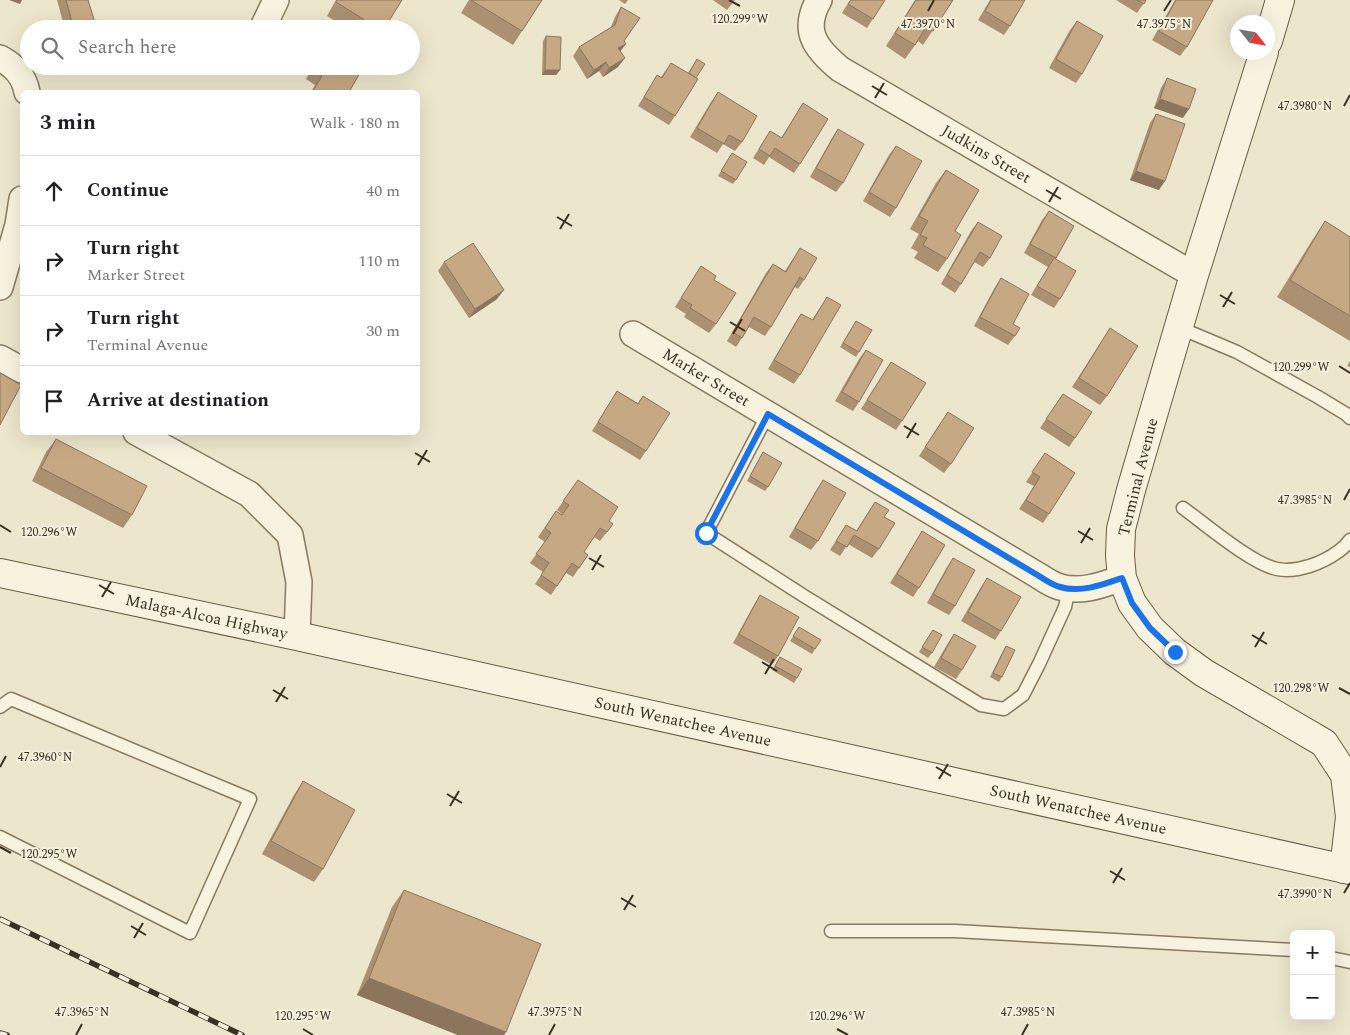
<!DOCTYPE html>
<html lang="en">
<head>
<meta charset="utf-8">
<style>
  body { margin:0; font-family:Spectral,serif; background:#f6f6f6; color:#202124 }
  .controls { position:absolute; right:15px; bottom:15px; display:grid; overflow:hidden; border-radius:8px; box-shadow:0 5px 20px #0002 }
  .controls button { width:45px; height:45px; display:grid; place-items:center; padding:0; border:0; border-bottom:1px solid #e0e0e0; background:#fff; color:#202124; font:25px sans-serif }
  .compass { position:absolute; left:1230px; top:15px; width:45px; height:45px; border-radius:50%; background:#fff; box-shadow:0 5px 20px #0002; rotate:121deg }
  .stop { position:absolute; width:15px; height:15px; margin:-11px; border:4px solid #1a73e8; border-radius:50%; background:#fff }
  .stop.end { background:#1a73e8; border-color:#fff; box-shadow:0 1px 5px #0008 }
  .list { margin:0; padding:0; list-style:none }
  h2 { display:flex; justify-content:space-between; align-items:center; height:65px; margin:0; padding:0 20px; font-size:21px }
  h2 small { font-size:16px; font-weight:400; color:#757577 }
  .list li { display:grid; grid-template-columns:32px 1fr auto; gap:15px; align-items:center; box-sizing:border-box; height:70px; padding:0 20px; border-top:1px solid #e0e0e0 }
  .list b { display:block; font-size:19px; white-space:nowrap }
  .list p { margin:0; font-size:16px; white-space:nowrap; color:#757577 }
  .list em { font-size:16px; font-style:normal; color:#757577 }
  .icon { flex:none; width:28px; height:28px; fill:none; stroke:currentColor; stroke-width:2; stroke-linecap:round; stroke-linejoin:round }
  .map { position:relative; flex:none; width:1350px; height:1035px; overflow:hidden }
  .search { position:absolute; background:#fff; box-shadow:0 5px 20px #0002; left:20px; top:20px; width:400px; height:55px; display:flex; align-items:center; gap:12px; box-sizing:border-box; padding:0 18px; border-radius:28px; color:#757577; font-size:19px }
  .panel { position:absolute; background:#fff; box-shadow:0 5px 20px #0002; left:20px; top:90px; width:400px; height:345px; border-radius:8px }
  .map>svg:first-child { display:block }
  .lines { fill:none; stroke-linecap:round; stroke-linejoin:round }
  .lane-casing { stroke:#887a61; stroke-width:15 }
  .street-casing { stroke:#887a61; stroke-width:28 }
  .secondary-casing { stroke:#6a5b44; stroke-width:30 }
  .lane { stroke:#f7f3df; stroke-width:12 }
  .street { stroke:#f7f3df; stroke-width:25 }
  .secondary { stroke:#f7f3df; stroke-width:28 }
  .rail-casing { stroke:#3a3123; stroke-width:5.5 }
  .rail { stroke:#f4f0db; stroke-width:4; stroke-dasharray:11; stroke-linecap:butt }
  .wall { fill:#ab9072 }
  .shaded-wall { fill:#8b765d }
  .building { fill:#c7a885; stroke:#8b765d }
  .route { stroke:#1a73e8; stroke-width:6 }
  .ticks { fill:none; stroke:#3a3123; stroke-width:2 }
  .labels { text-anchor:middle; dominant-baseline:central; stroke-width:4; stroke-linejoin:round; paint-order:stroke }
  .street-label { font-size:16px; fill:#3a3123; stroke:#f4f0db }
  .ticks-label { font-size:12px; text-anchor:middle; fill:#3a3123; stroke:#f4f0db; stroke-width:4; stroke-linejoin:round; paint-order:stroke }
</style>
</head>
<body>
<div class="map">
<svg width="1350" height="1035" viewBox="0 0 1350 1035">
  <rect width="100%" height="100%" fill="#ece6cc"/>
  <g class="lines">
    <defs>
      <g id="lane">
        <path d="M1180 328 1237 352 1318 397 1346 414 1350 418"/>
        <path d="M768 414 706 533 804 596 981 705 1004 709 1023 695 1039 664 1065 607 1069 588"/>
        <path d="M1183 508C1205 524 1252 564 1277 569 1297 573 1323 563 1339 551 1343 548 1347 544 1350 540"/>
        <path d="M0 707 11 699 250 799 190 933 0 837"/>
        <path d="M831 931H955L1294 950"/>
        <path d="M1331 958 1350 962"/>
      </g>
      <g id="street">
        <path id="s1" d="M819 0C801 31 816 49 840 69L1194 275"/>
        <path d="M264 25 276 0"/>
        <path d="M0 58C15 66 24 76 27 92"/>
        <path d="M0 287 18 225 22 199"/>
        <path id="s2" d="M633 334 1039 576C1045 580 1053 585 1060 587 1081 593 1102 585 1122 578"/>
        <path d="M0 358 22 370"/>
        <path d="M136 432 249 494 290 535 299 582 297 636"/>
      </g>
      <g id="secondary">
        <path d="M1268 41 1280 0"/>
        <path d="M1264 52 1194 275 1131 490 1121 529 1120 556 1122 578 1132 603 1150 628 1175 652 1204 673 1324 743 1345 775 1350 817 1344 869"/>
        <path id="s3" d="M0 573 297 636 1350 870"/>
      </g>
    </defs>
    <use href="#lane" class="lane-casing"/>
    <use href="#street" class="street-casing"/>
    <use href="#secondary" class="secondary-casing"/>
    <use href="#lane" class="lane"/>
    <use href="#street" class="street"/>
    <use href="#secondary" class="secondary"/>
    <defs>
      <g id="rail">
        <path d="M0 919 242 1035"/>
        <path d="M0 1033 7 1035"/>
      </g>
    </defs>
    <use href="#rail" class="rail-casing"/>
    <use href="#rail" class="rail"/>
  </g>
  <g class="wall">
    <path d="M57 0H88L97 29H65Z"/>
    <path d="M336 0H402L384 29H348L327 16Z"/>
    <path d="M469 0H542L513 45 461 13Z"/>
    <path d="M619 0H628L625 4Z"/>
    <path d="M713 0H735L727 10Z"/>
    <path d="M850 0H885L867 28 842 13Z"/>
    <path d="M915 0H953L923 45 918 41 905 59 886 46Z"/>
    <path d="M990 0H1025L1010 26 1004 35 978 20Z"/>
    <path d="M1116 0H1146L1137 13Z"/>
    <path d="M1175 0H1213L1187 47 1180 56 1152 40Z"/>
    <path d="M621 7 624 41 626 44 620 51 618 67 603 77 599 71 587 79 573 56 579 47 611 27 615 17Z"/>
    <path d="M1077 21 1082 74 1076 83 1049 68 1070 30Z"/>
    <path d="M546 36 560 70 556 75H542L543 41Z"/>
    <path d="M697 59 696 78 675 116 669 125 638 106 657 75 661 77 671 63 688 73Z"/>
    <path d="M313 66H364L349 92H311L315 85 306 79Z"/>
    <path d="M1167 78 1183 118 1154 108 1161 88Z"/>
    <path d="M718 92 742 142 735 151 723 144 717 153 690 137 711 102Z"/>
    <path d="M803 103 800 164 794 173 769 157 764 165 753 158 770 131 781 138Z"/>
    <path d="M1156 114 1159 190 1130 180 1150 123Z"/>
    <path d="M838 129 843 183 836 192 810 177 832 138Z"/>
    <path d="M896 146V208L890 217 863 201 889 155Z"/>
    <path d="M732 153 736 180 733 184 718 176Z"/>
    <path d="M946 170 955 231 947 259 938 272 914 258 918 252 911 248 919 234 910 229 936 183Z"/>
    <path d="M1049 211 1074 226 1056 259 1060 299 1054 308 1031 295 1048 267 1024 253 1042 220Z"/>
    <path d="M1325 221 1350 237V341L1277 297 1313 239Z"/>
    <path d="M978 222 990 258 983 267 974 262 961 284 955 293 941 284 971 231Z"/>
    <path d="M800 248 804 280 798 289 795 287 771 327 765 336 749 327 736 347 727 341 766 273 773 264 785 271Z"/>
    <path d="M444 262 497 299 469 318 438 271Z"/>
    <path d="M701 266 714 280 716 324 709 333 684 317 686 314 675 307Z"/>
    <path d="M1001 278 1013 324 1015 336 1008 345 974 326 995 287Z"/>
    <path d="M827 297 800 375 794 384 768 369 795 323 801 314 812 320Z"/>
    <path d="M856 321 859 352 856 357 840 347Z"/>
    <path d="M1110 328 1107 396 1100 405 1072 387Z"/>
    <path d="M866 350 859 402 853 411 835 401 859 359Z"/>
    <path d="M1350 361V367L1347 366Z"/>
    <path d="M891 362 902 421 896 430 861 409Z"/>
    <path d="M617 391 638 403 643 396 646 451 640 460 592 431Z"/>
    <path d="M1063 394 1075 438 1069 447 1040 428Z"/>
    <path d="M948 412 951 464 944 473 919 456Z"/>
    <path d="M56 439 132 515 123 528 32 481 46 452Z"/>
    <path d="M763 452 768 487 765 491 747 481Z"/>
    <path d="M1045 453 1049 514 1043 523 1019 509 1034 486 1026 482Z"/>
    <path d="M578 480 609 521 613 524 600 541 594 537 584 552 588 555 573 577 566 573 551 595 535 584 543 572 530 563 545 542 538 537 556 511 562 515V514L557 510Z"/>
    <path d="M823 480 818 541 811 550 789 537 817 489Z"/>
    <path d="M875 502 884 517 879 549 872 558 848 544 840 556 830 550 846 525 856 531Z"/>
    <path d="M922 531 919 588 913 597 890 583 916 541Z"/>
    <path d="M953 558 955 606 949 615 927 603 947 567Z"/>
    <path d="M987 578 1001 631 995 640 961 621 981 587Z"/>
    <path d="M760 595 778 656 772 665 733 643 754 605Z"/>
    <path d="M799 627 815 649 812 654 790 641Z"/>
    <path d="M933 630 932 653 928 658 919 652Z"/>
    <path d="M954 634 962 670 956 679 934 667 948 643Z"/>
    <path d="M1006 646 1002 677 999 682 990 677 1003 651Z"/>
    <path d="M780 657 797 678 794 683 772 670Z"/>
    <path d="M303 781 323 869 314 882 262 854 294 795Z"/>
    <path d="M404 890 506 1032 504 1035H458L357 995 392 907Z"/>
  </g>
  <g class="shaded-wall">
    <path d="M9 0H22L20 4Z"/>
    <path d="M626 44 619 53 618 48Z"/>
    <path d="M625 58 618 67 603 77 609 68Z"/>
    <path d="M606 62 599 71 587 79 594 70Z"/>
    <path d="M545 70H560L556 75H542Z"/>
    <path d="M1160 99 1189 109 1183 118 1154 108Z"/>
    <path d="M1136 171 1165 181 1159 190 1130 180Z"/>
    <path d="M504 290 497 299 469 318 475 309Z"/>
    <path d="M369 978 506 1032 504 1035H458L357 995Z"/>
  </g>
  <g class="building">
    <path d="M66 0H88L97 29H74Z"/>
    <path d="M337 0H402L384 29H379L336 2Z"/>
    <path d="M471 0H542L522 31Z"/>
    <path d="M851 0H885L873 19 848 4Z"/>
    <path d="M916 0H953L933 31 926 27 915 45 895 33Z"/>
    <path d="M991 0H1025L1010 26 985 11Z"/>
    <path d="M1137 0H1146L1144 4Z"/>
    <path d="M1176 0H1213L1187 47 1159 31Z"/>
    <path d="M621 7 640 18 624 41 626 44 618 48 625 58 609 68 606 62 594 70 579 47 615 25Z"/>
    <path d="M1077 21 1103 36 1082 74 1056 59Z"/>
    <path d="M546 36 561 37 560 70H545Z"/>
    <path d="M697 59 705 64 696 78 689 73Z"/>
    <path d="M671 63 698 79 675 116 644 97 657 75 662 78Z"/>
    <path d="M315 66H364L349 92H315L313 91 322 76 312 70Z"/>
    <path d="M1167 78 1196 89 1189 109 1160 99Z"/>
    <path d="M718 92 757 116 742 142 729 135 724 144 697 128Z"/>
    <path d="M803 103 828 119 800 164 775 148 770 156 759 149 770 131 782 138Z"/>
    <path d="M1156 114 1185 124 1165 181 1136 171Z"/>
    <path d="M838 129 864 144 843 183 816 168Z"/>
    <path d="M896 146 922 161 896 208 869 192Z"/>
    <path d="M732 153 747 162 736 180 721 171Z"/>
    <path d="M946 170 979 190 955 231 961 235 947 259 923 245 927 238 920 235 928 221 919 216Z"/>
    <path d="M1049 211 1074 226 1056 258 1030 244Z"/>
    <path d="M1325 221 1350 237V316L1290 280Z"/>
    <path d="M978 222 1002 236 990 258 980 252 961 284 947 275Z"/>
    <path d="M473 243 504 290 475 309 444 262Z"/>
    <path d="M800 248 817 258 804 280 800 277 771 327 754 317 742 338 733 332 773 264 786 272Z"/>
    <path d="M1054 258 1076 271 1060 299 1037 286Z"/>
    <path d="M701 266 716 276 714 280 736 293 716 324 690 308 692 305 681 298Z"/>
    <path d="M1001 278 1029 294 1013 324 1020 328 1015 336 980 317Z"/>
    <path d="M827 297 841 305 800 375 774 360 801 314 813 320Z"/>
    <path d="M856 321 872 330 859 352 843 343Z"/>
    <path d="M1110 328 1138 346 1107 396 1079 378Z"/>
    <path d="M866 350 883 360 859 402 842 392Z"/>
    <path d="M891 362 926 383 902 421 867 400Z"/>
    <path d="M0 373 21 385 0 425Z"/>
    <path d="M617 391 638 404 643 396 670 413 646 451 598 422Z"/>
    <path d="M1063 394 1092 412 1075 438 1046 419Z"/>
    <path d="M948 412 974 428 951 464 925 447Z"/>
    <path d="M56 439 147 486 132 515 41 468Z"/>
    <path d="M763 452 782 463 768 487 750 476Z"/>
    <path d="M1045 453 1075 473 1049 514 1026 500 1040 477 1032 472Z"/>
    <path d="M578 480 618 507 609 521 613 524 607 532 600 528 584 552 588 555 579 568 572 563 557 586 541 575 549 563 536 554 551 533 545 528 556 511 562 515 569 505 563 501Z"/>
    <path d="M823 480 846 493 818 541 795 528Z"/>
    <path d="M875 502 889 510 884 517 895 523 879 549 854 535 847 547 836 541 846 525 857 531Z"/>
    <path d="M922 531 945 545 919 588 897 574Z"/>
    <path d="M953 558 975 570 955 606 933 594Z"/>
    <path d="M987 578 1021 597 1001 631 968 612Z"/>
    <path d="M760 595 799 617 778 656 739 634Z"/>
    <path d="M799 627 821 640 815 649 793 636Z"/>
    <path d="M933 630 942 635 932 653 922 647Z"/>
    <path d="M954 634 976 646 962 670 941 658Z"/>
    <path d="M1006 646 1015 650 1002 677 993 673Z"/>
    <path d="M780 657 802 669 797 678 775 666Z"/>
    <path d="M303 781 355 810 323 869 271 841Z"/>
    <path d="M404 890 541 944 506 1032 369 978Z"/>
  </g>
  <g class="lines">
    <path class="route" d="M706 533 768 414 1039 576C1045 580 1053 585 1060 587 1081 593 1102 585 1122 578L1132 603 1150 628 1175 652"/>
  </g>
  <path class="ticks" d="M729 0 740 6M928 11 934 0M1164 11 1171 0M872 86 887 95M875 98 884 83M1344 106 1350 95M1046 190 1061 199M1049 202 1058 187M557 217 572 226M560 229 569 214M1220 295 1235 304M1223 307 1232 292M730 322 745 331M733 334 742 319M1339 366 1350 373M904 426 919 435M907 438 916 423M415 453 430 462M418 465 427 450M1344 500 1350 489M0 525 11 532M1078 531 1093 540M1081 543 1090 528M589 558 604 567M592 570 601 555M99 585 114 594M102 597 111 582M1252 635 1267 644M1255 647 1264 632M762 662 777 671M765 674 774 659M1339 688 1350 694M273 690 288 699M276 702 285 687M0 767 6 756M936 767 951 776M939 779 948 764M447 794 462 803M450 806 459 791M0 847 11 853M1110 871 1125 880M1113 883 1122 868M1344 893 1350 883M621 898 636 907M624 910 633 895M131 926 146 935M134 938 143 923M303 1029 313 1035M837 1029 848 1035M76 1035 82 1024M549 1035 555 1024M1022 1035 1028 1024"/>
  <g class="labels">
    <g class="street-label">
      <text stroke="none"><textPath href="#s1" startOffset="250">Judkins Street</textPath></text>
      <text stroke="none"><textPath href="#s2" startOffset="85">Marker Street</textPath></text>
      <text transform="translate(1138 477) rotate(-76)">Terminal Avenue</text>
      <text stroke="none"><textPath href="#s3" startOffset="211">Malaga-Alcoa Highway</textPath></text>
      <text stroke="none"><textPath href="#s3" startOffset="699">South Wenatchee Avenue</textPath></text>
      <text stroke="none"><textPath href="#s3" startOffset="1104">South Wenatchee Avenue</textPath></text>
    </g>
  </g>
  <g class="ticks-label">
    <text x="740" y="23">120.299°W</text>
    <text x="928" y="28">47.3970°N</text>
    <text x="1164" y="28">47.3975°N</text>
    <text x="1305" y="110">47.3980°N</text>
    <text x="1301" y="371">120.299°W</text>
    <text x="1305" y="504">47.3985°N</text>
    <text x="49" y="536">120.296°W</text>
    <text x="1301" y="692">120.298°W</text>
    <text x="45" y="761">47.3960°N</text>
    <text x="49" y="858">120.295°W</text>
    <text x="1305" y="898">47.3990°N</text>
    <text x="82" y="1016">47.3965°N</text>
    <text x="555" y="1016">47.3975°N</text>
    <text x="1028" y="1016">47.3985°N</text>
    <text x="303" y="1020">120.295°W</text>
    <text x="837" y="1020">120.296°W</text>
  </g>
</svg>
<div class="controls">
<button>+</button>
<button>−</button>
</div>
<svg class="compass" viewBox="-18 -18 36 36"><path d="M0-13l5 13h-10z" fill="#e53935"/><path d="M0 13l5-13h-10z" fill="#757577"/></svg>
<div class="stop" style="left:706px;top:533px"></div>
<div class="stop end" style="left:1175px;top:652px"></div>
<div class="search"><svg class="icon" aria-label="search" viewBox="0 0 24 24"><circle cx="10" cy="10" r="6"/><path d="M15 15l6 6"/></svg>Search here</div>
<section class="panel">
<h2>3 min<small>Walk · 180 m</small></h2>
<ul class="list">
<li><svg class="icon" aria-label="ahead" viewBox="0 0 24 24"><path d="M12 20V5M6 11l6-6 6 6"/></svg><div><b>Continue</b></div><em>40 m</em></li>
<li><svg class="icon" aria-label="right" viewBox="0 0 24 24"><path d="M7 20v-9h11M14 6l5 5-5 5"/></svg><div><b>Turn right</b><p>Marker Street</p></div><em>110 m</em></li>
<li><svg class="icon" aria-label="right" viewBox="0 0 24 24"><path d="M7 20v-9h11M14 6l5 5-5 5"/></svg><div><b>Turn right</b><p>Terminal Avenue</p></div><em>30 m</em></li>
<li><svg class="icon" aria-label="arrive" viewBox="0 0 24 24"><path d="M6 21V4h12l-3 4 3 4H6"/></svg><div><b>Arrive at destination</b></div></li>
</ul>
</section>
</div>
</body>
</html>
